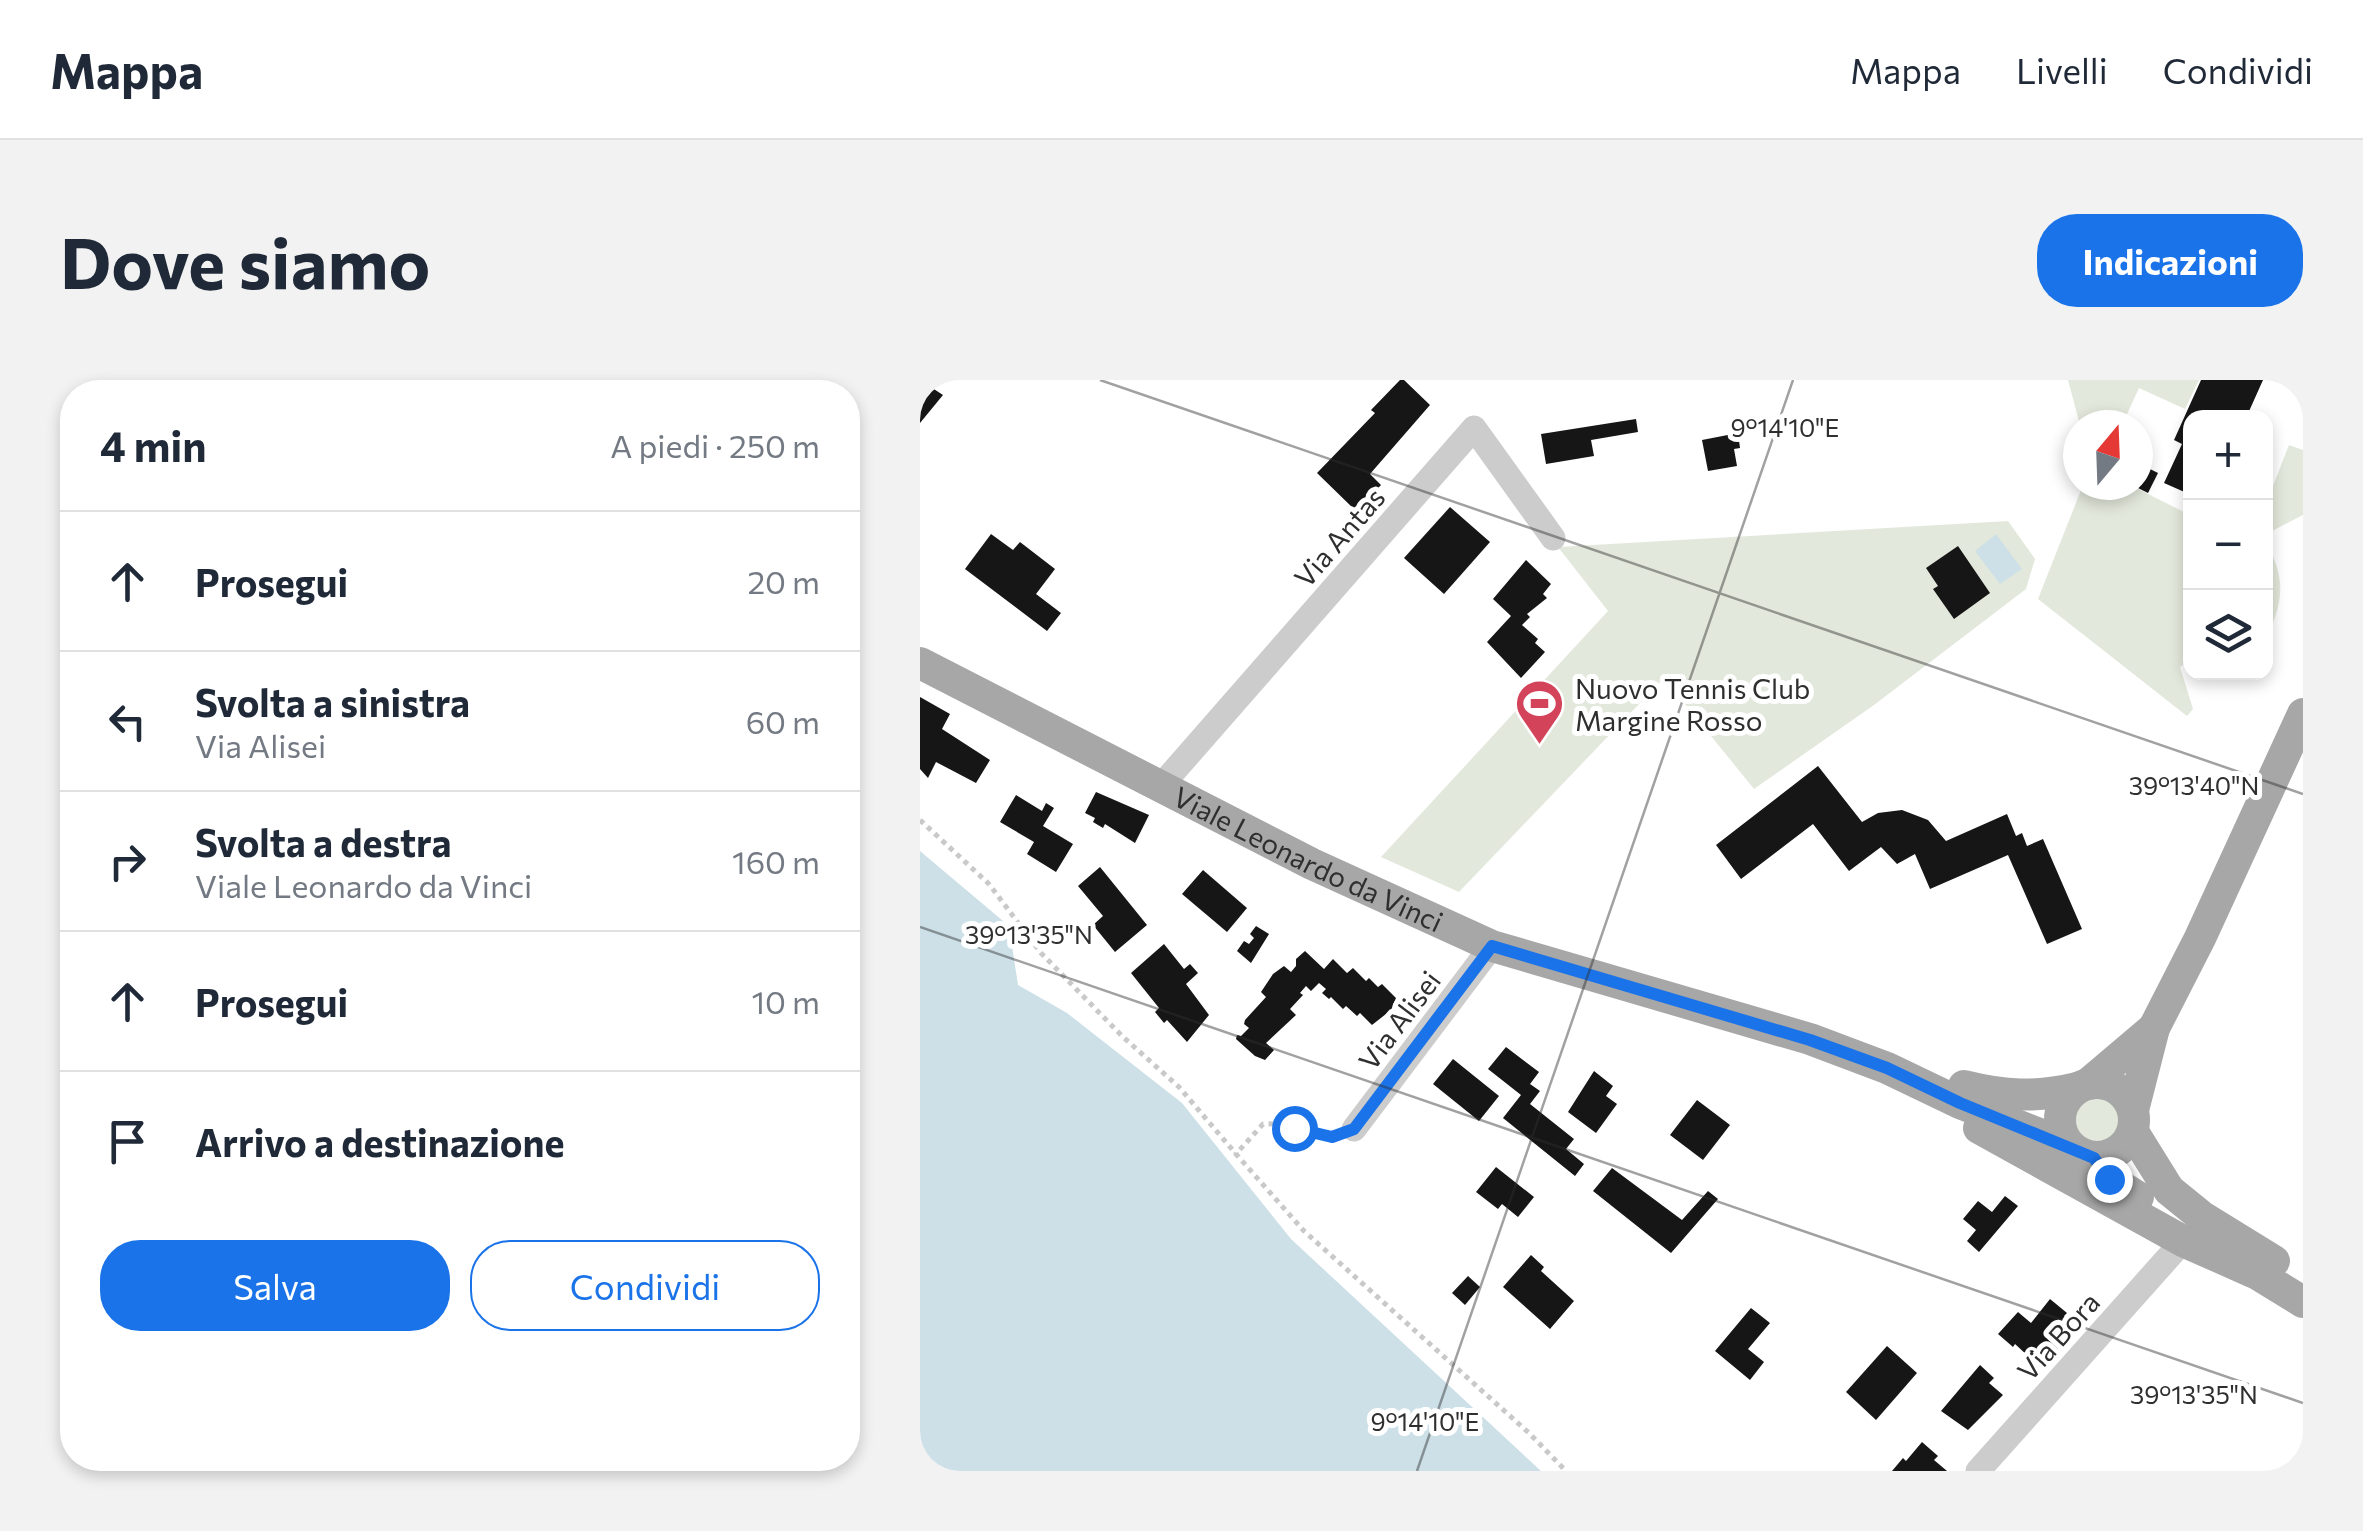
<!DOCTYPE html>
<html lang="it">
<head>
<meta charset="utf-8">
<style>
  body { margin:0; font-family:Commissioner,sans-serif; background:#f2f2f3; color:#1f2937 }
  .controls { position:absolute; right:30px; top:30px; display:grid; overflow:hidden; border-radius:20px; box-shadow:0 5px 15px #0003 }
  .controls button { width:90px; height:90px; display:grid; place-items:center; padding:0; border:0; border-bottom:2px solid #e0e1e3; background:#fff; color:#1f2937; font:50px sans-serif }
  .compass { position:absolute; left:1143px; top:30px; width:90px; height:90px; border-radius:50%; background:#fff; box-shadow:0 5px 15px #0003; rotate:19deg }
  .stop { position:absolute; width:30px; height:30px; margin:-22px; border:8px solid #1a73e8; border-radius:50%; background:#fff }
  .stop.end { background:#1a73e8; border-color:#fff; box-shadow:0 2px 10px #0008 }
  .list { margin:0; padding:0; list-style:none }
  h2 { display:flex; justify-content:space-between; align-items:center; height:130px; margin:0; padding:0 40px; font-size:42px }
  h2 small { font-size:32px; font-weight:400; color:#747a83 }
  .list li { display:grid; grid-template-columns:65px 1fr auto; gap:30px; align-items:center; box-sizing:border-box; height:140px; padding:0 40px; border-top:2px solid #e0e1e3 }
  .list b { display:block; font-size:38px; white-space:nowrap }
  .list p { margin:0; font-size:32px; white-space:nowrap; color:#747a83 }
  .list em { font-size:32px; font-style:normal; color:#747a83 }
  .actions { display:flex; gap:20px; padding:30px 40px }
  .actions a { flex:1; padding:22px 0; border:2px solid #1a73e8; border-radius:40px; text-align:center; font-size:35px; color:#1a73e8 }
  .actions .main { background:#1a73e8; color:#fff }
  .icon { flex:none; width:55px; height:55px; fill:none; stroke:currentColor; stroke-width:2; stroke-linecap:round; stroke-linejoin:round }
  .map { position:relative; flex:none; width:1383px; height:1091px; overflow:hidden; border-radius:40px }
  header { display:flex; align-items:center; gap:60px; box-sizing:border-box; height:140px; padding:0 50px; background:#fff; border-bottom:2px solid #e0e1e3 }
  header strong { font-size:48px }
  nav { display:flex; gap:55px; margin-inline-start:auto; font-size:35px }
  .intro { display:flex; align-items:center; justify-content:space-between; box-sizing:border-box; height:240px; padding:0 60px }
  h1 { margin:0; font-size:70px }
  .button { padding:25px 45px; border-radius:40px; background:#1a73e8; color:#fff; font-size:35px; font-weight:700 }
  main { display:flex; gap:60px; padding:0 60px }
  aside { flex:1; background:#fff; border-radius:40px; box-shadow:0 5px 15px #0003 }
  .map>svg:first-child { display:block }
  .green { fill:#e3e8dc }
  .water { fill:#cde0e8 }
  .building { fill:#161616 }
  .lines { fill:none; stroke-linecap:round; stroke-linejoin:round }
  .path { stroke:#c9c9c9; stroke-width:5; stroke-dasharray:5 5; stroke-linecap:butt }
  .minor { stroke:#ccc; stroke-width:25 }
  .major { stroke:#a7a7a7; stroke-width:32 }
  .route { stroke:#1a73e8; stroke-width:12 }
  .ticks { fill:none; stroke:#2f2f2f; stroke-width:2.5; stroke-opacity:0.45 }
  .labels { text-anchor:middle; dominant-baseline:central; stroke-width:10; stroke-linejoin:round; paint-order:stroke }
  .street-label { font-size:28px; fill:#2f2f2f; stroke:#fff }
  .poi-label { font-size:28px; fill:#2f2f2f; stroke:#fff; text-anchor:start }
  .ticks-label { font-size:25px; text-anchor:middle; fill:#2f2f2f; stroke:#fff; stroke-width:10; stroke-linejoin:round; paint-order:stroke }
</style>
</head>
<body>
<header>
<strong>Mappa</strong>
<nav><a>Mappa</a><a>Livelli</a><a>Condividi</a></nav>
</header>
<div class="intro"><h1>Dove siamo</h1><a class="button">Indicazioni</a></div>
<main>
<aside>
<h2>4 min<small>A piedi · 250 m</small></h2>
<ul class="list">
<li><svg class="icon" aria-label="ahead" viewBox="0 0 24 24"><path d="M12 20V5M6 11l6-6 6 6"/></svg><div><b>Prosegui</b></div><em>20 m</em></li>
<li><svg class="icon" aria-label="left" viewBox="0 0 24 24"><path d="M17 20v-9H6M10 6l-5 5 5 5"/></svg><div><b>Svolta a sinistra</b><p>Via Alisei</p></div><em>60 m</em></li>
<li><svg class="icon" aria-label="right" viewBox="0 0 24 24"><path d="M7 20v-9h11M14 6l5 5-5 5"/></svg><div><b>Svolta a destra</b><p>Viale Leonardo da Vinci</p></div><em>160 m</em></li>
<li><svg class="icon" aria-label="ahead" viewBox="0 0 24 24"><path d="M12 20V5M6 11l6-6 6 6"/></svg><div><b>Prosegui</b></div><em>10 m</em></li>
<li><svg class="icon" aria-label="arrive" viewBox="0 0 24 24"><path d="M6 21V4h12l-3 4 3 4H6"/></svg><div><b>Arrivo a destinazione</b></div></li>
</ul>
<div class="actions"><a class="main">Salva</a><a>Condividi</a></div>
</aside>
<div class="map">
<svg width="1383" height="1091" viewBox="0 0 1383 1091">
  <rect width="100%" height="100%" fill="#fff"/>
  <g class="green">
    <path d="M1148 0H1279L1265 29 1219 8 1202 45H1160Z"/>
    <path d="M1369 65 1383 70V135L1346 154V104L1353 106Z"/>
    <path d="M1163 105H1210L1270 135V280L1260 287 1273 329 1267 336 1118 219Z"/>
    <path d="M1088 141 1115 179 1106 209 954 325 834 409 744 298 539 512 461 477 688 231 638 167Z"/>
    <path d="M1346 162C1367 201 1363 221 1346 260Z"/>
    <circle cx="1178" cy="740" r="22"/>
  </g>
  <g class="water">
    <path d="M1076 154 1102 189 1080 204 1055 171Z"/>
    <path d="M0 471 89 546 98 605 147 633 262 723 371 859 621 1091H0Z"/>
  </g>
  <g class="building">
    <path d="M0 0 23 15 0 43Z"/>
    <path d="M480 0H484L510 25 450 94 461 105 436 131 397 93 455 33 451 30Z"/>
    <path d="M1281 0H1343L1326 38H1270V130L1263 127 1269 114 1244 103 1262 64 1254 60Z"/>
    <path d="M716 39 718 52 671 60 674 76 626 84 621 54Z"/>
    <path d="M818 53 820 68 814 69 817 86 788 91 782 60Z"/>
    <path d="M1218 83 1238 93 1228 113 1218 108Z"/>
    <path d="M530 127 570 162 524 214 484 178Z"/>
    <path d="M71 154 93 170 100 162 135 189 116 214 141 233 127 251 45 189Z"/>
    <path d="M1038 166 1070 213 1034 239 1013 209 1018 206 1006 188Z"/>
    <path d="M606 180 631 204 623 214 627 218 607 234 610 237 602 245 618 259 615 263 625 272 601 298 567 262 591 236 573 219Z"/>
    <path d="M0 317 30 334 22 349 70 380 56 403 16 382 8 398 0 389Z"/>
    <path d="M898 386 942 442 958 433 982 430 1008 440 1026 461 1087 434 1096 456 1102 453 1107 466 1123 459 1162 549 1127 564 1088 475 1010 509 995 474 977 484 961 467 929 491 893 444 821 499 796 465Z"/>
    <path d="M176 412 229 435 215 463 185 444 183 448 173 442 175 438 165 433Z"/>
    <path d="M96 415 122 431 126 423 134 428 123 446 153 464 136 492 107 474 114 462 80 442Z"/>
    <path d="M180 487 227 545 195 572 173 545 183 536 158 506Z"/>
    <path d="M283 490 327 528 307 552 262 514Z"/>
    <path d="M336 546 349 554 331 583 317 571 324 561 329 564 334 558 330 554Z"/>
    <path d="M244 564 264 589 270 584 278 593 266 604 289 635 267 662 247 640 244 643 235 632 239 628 211 593Z"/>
    <path d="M385 571 404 589 413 579 427 593 433 588 446 601 449 598 458 607 462 604 476 618 471 630 452 645 440 633 437 636 426 626 423 629 411 617 409 619 402 613 406 609 399 603 391 611 386 606 380 613 383 615 370 629 376 635 346 663 354 670 345 680 335 676 316 659 317 655 321 656 329 648 324 644 325 640 346 617 341 612 353 594 364 586 371 592 376 586V579Z"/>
    <path d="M586 667 619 692 610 704 620 711 610 724 654 759 646 769 664 784 655 796 583 738 601 715 568 689Z"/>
    <path d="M533 679 579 716 559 741 513 704Z"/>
    <path d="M674 691 693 706 686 716 697 724 676 753 648 732Z"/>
    <path d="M777 720 810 745 783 780 750 755Z"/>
    <path d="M576 787 614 817 598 837 582 824 578 829 556 812Z"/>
    <path d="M692 788 762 840 788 811 798 819 751 873 673 811Z"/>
    <path d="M1085 816 1098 826 1059 872 1047 861 1056 850 1043 839 1058 821 1072 832Z"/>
    <path d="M611 875 624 887 621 891 654 921 630 949 583 907Z"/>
    <path d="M548 896 560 907 545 925 532 913Z"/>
    <path d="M1130 919 1147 933 1144 936 1156 947 1124 986 1110 973 1108 976 1095 964 1093 967 1078 954 1098 932 1111 943Z"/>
    <path d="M831 928 850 943 828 969 844 982 830 1000 795 971Z"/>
    <path d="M967 966 997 993 956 1040 926 1012Z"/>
    <path d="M1060 985 1074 998 1069 1003 1083 1015 1048 1050 1021 1031Z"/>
    <path d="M1002 1062 1018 1076 1014 1080 1027 1091H972L983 1078 986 1081Z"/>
  </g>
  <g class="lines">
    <g class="path">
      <path d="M0 440 69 504 121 573 202 656 259 707 316 774"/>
      <path d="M412 757C388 754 366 742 343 744L316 774 384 851 609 1053 646 1091"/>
    </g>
    <g class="minor">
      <path d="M240 407 554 48 633 158"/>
      <path d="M434 749 572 566"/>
      <path d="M1058 1091 1263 861"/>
    </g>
    <g class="major">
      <path id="s1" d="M0 283 392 484 572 566 890 659 967 688 1040 723 1150 766"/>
      <circle cx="1177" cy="740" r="37"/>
      <path d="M1168 704 1234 648"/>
      <path d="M1044 706C1084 716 1116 718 1157 708"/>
      <path d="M1213 730 1234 648 1280 558 1383 334"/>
      <path d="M1059 748 1263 861 1333 892"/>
      <path d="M1213 752 1249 810 1281 836 1354 881"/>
      <path d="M1174 778 1189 799 1218 817"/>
      <path d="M1318 882 1383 922"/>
    </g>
  </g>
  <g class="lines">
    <path class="route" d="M374 748 412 757 434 749 572 566 890 660 967 688 1040 723 1174 778 1189 799"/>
  </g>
  <path class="ticks" d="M180 0 1383 414M0 547 1383 1023M497 1091 873 0"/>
  <defs>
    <symbol id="stadium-pin" viewBox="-11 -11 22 30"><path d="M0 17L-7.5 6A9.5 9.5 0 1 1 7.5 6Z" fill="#d3445a" stroke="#fff"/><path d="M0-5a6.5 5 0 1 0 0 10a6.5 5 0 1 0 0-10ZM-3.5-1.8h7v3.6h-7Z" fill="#fff"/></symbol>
  </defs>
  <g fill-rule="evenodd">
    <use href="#stadium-pin" x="592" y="296" width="55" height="75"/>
  </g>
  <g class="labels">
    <g class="street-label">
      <text transform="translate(419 157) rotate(-49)">Via Antas</text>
      <text stroke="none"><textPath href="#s1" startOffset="435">Viale Leonardo da Vinci</textPath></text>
      <text transform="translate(479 640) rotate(-53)">Via Alisei</text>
      <text transform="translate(1138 956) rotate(-48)">Via Bora</text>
    </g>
    <g class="poi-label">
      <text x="655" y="308">Nuovo Tennis Club<tspan x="655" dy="32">Margine Rosso</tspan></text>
    </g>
  </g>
  <g class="ticks-label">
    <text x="865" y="57">9°14'10"E</text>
    <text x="1274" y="415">39°13'40"N</text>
    <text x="109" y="564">39°13'35"N</text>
    <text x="1274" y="1024">39°13'35"N</text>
    <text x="505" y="1051">9°14'10"E</text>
  </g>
</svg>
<div class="controls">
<button>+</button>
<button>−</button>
<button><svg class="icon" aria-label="layers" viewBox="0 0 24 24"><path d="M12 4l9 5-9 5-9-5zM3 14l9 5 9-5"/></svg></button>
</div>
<svg class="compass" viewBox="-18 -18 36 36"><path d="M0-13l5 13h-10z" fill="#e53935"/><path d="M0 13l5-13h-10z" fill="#747a83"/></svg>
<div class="stop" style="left:374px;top:748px"></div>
<div class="stop end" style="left:1189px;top:799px"></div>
</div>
</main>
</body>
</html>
